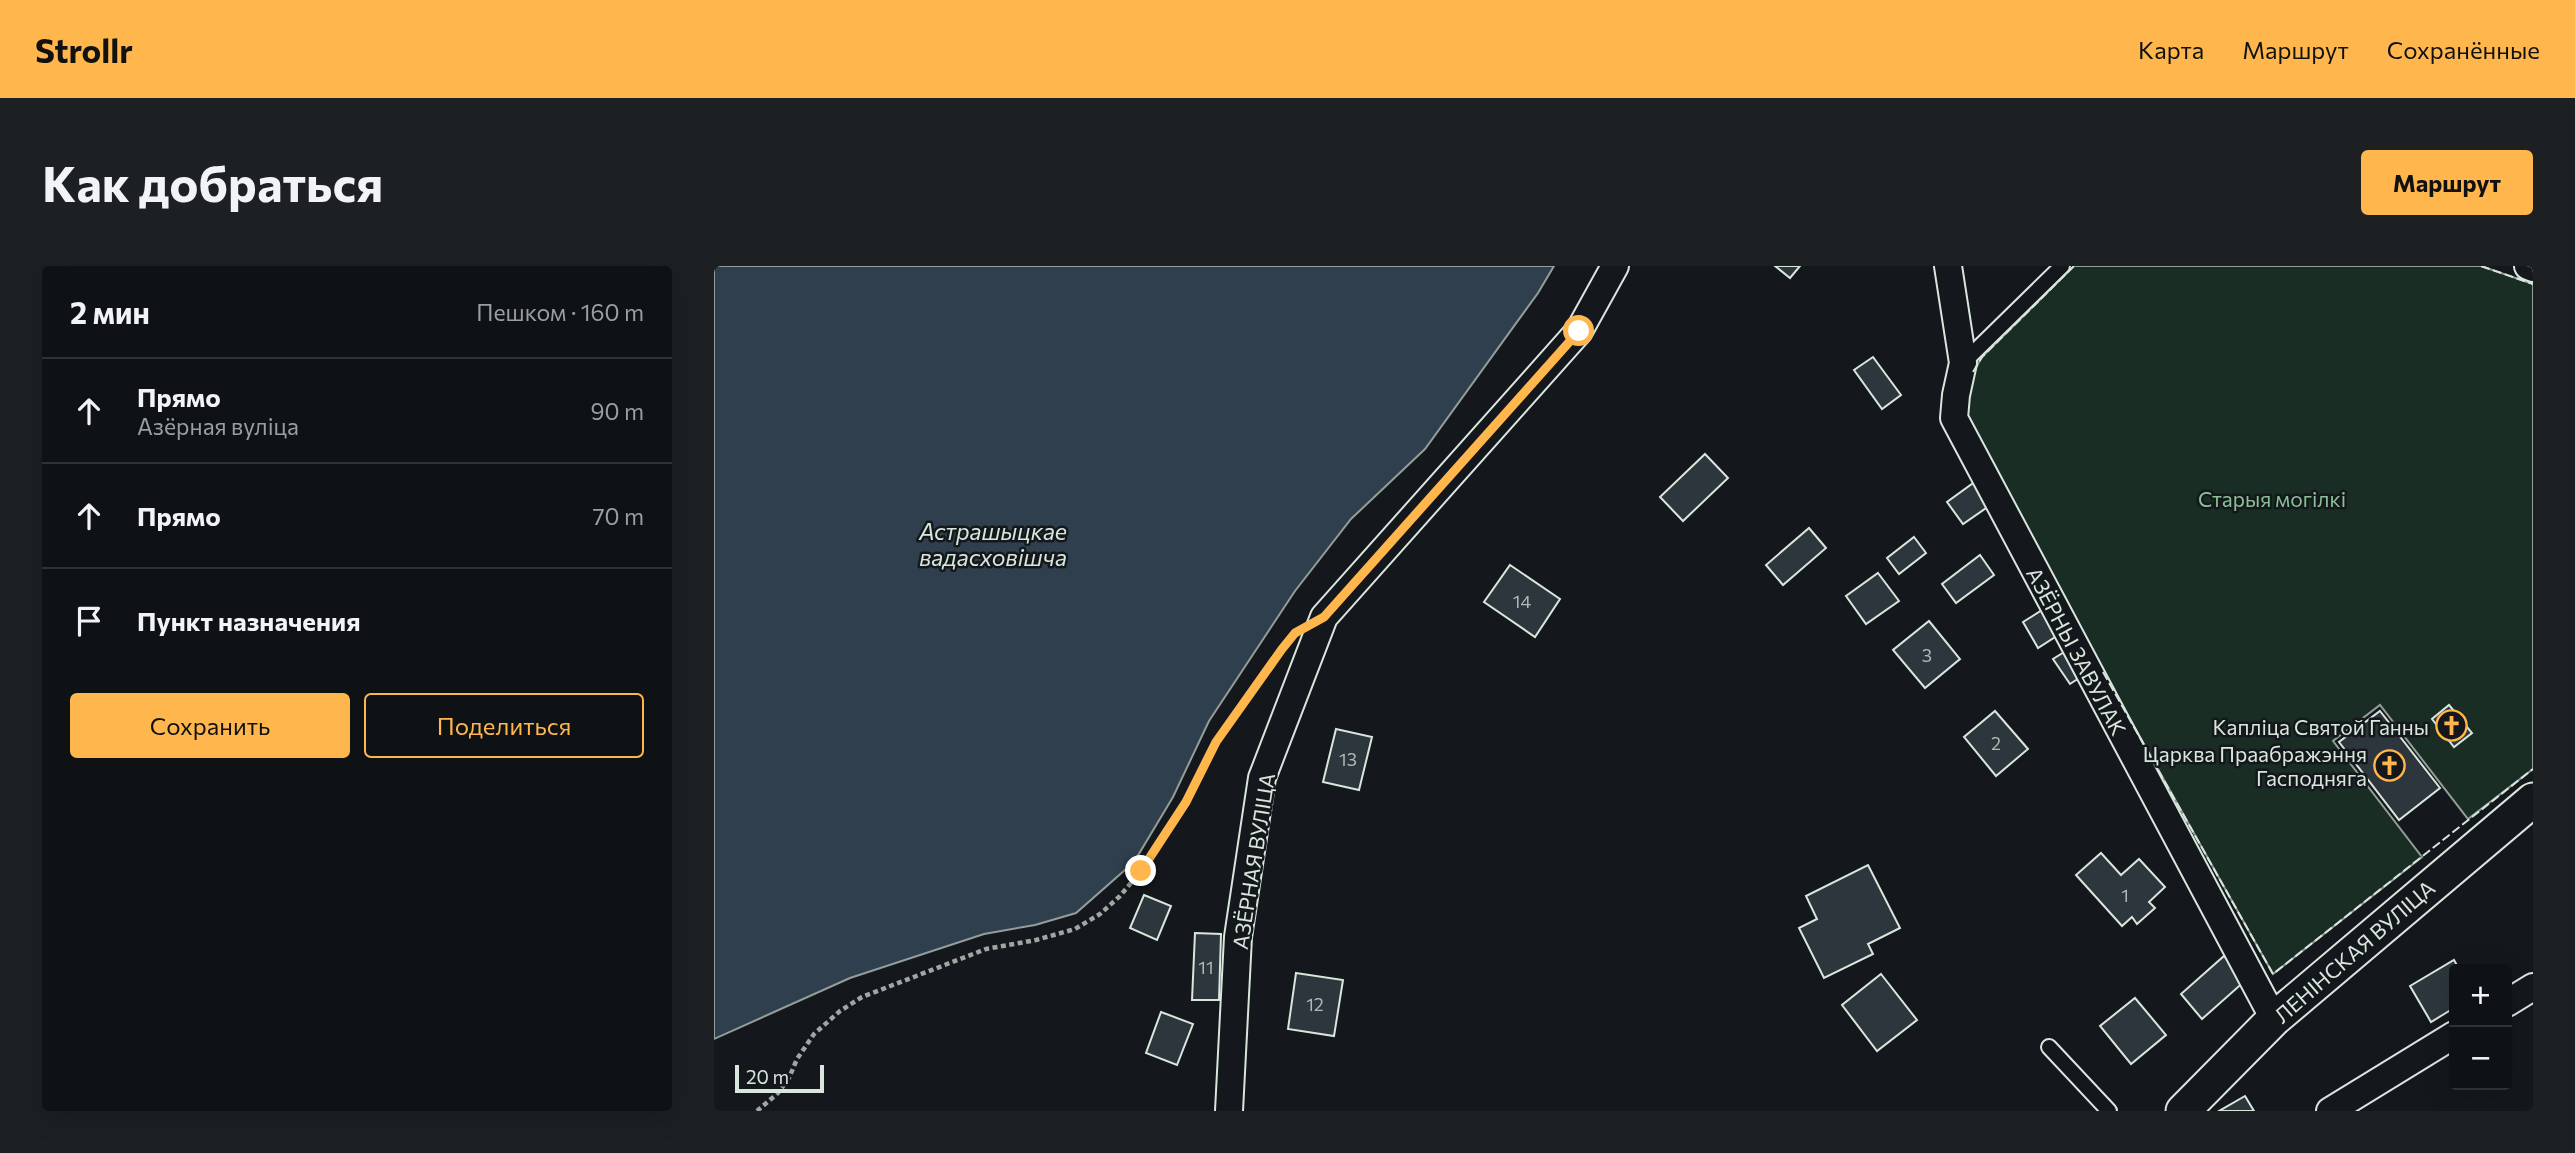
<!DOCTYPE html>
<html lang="ru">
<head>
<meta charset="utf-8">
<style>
  body { margin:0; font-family:Commissioner,sans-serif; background:#1d2022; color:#f1f3f6 }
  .controls { position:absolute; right:21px; bottom:21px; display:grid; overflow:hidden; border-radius:7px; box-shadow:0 7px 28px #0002 }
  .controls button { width:63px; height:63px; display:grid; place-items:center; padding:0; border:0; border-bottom:2px solid #2f3234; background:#0f1215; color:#f1f3f6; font:35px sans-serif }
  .scale { position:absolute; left:21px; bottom:18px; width:89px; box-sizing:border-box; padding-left:7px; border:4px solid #d8e6dc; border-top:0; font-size:19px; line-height:24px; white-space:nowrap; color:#d8e6dc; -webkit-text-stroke:5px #14181c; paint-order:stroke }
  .stop { position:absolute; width:21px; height:21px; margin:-16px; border:5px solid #ffb74d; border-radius:50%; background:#fff }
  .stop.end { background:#ffb74d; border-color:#fff; box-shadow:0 2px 7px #0008 }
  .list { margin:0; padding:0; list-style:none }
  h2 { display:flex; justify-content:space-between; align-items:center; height:91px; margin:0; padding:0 28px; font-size:30px }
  h2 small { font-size:23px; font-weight:400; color:#9b9ea0 }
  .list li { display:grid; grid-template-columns:46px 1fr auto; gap:21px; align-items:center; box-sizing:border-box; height:105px; padding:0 28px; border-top:2px solid #2f3234 }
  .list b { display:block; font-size:26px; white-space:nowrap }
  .list p { margin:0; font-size:23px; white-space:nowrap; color:#9b9ea0 }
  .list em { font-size:23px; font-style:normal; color:#9b9ea0 }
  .actions { display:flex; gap:14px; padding:21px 28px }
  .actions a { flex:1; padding:16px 0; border:2px solid #ffb74d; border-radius:7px; text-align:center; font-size:24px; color:#ffb74d }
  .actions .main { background:#ffb74d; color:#111 }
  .icon { flex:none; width:38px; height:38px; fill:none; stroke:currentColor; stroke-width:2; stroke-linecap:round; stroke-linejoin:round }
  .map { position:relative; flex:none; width:1819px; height:845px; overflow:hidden; border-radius:7px }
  header { display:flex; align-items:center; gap:42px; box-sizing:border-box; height:98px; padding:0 35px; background:#ffb74d; color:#111 }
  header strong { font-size:33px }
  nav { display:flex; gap:38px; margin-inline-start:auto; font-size:24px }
  .intro { display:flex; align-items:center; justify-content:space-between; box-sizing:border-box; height:168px; padding:0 42px }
  h1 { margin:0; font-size:49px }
  .button { padding:18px 32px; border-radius:7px; background:#ffb74d; color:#111; font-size:24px; font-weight:700 }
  main { display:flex; gap:42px; padding:0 42px }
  aside { flex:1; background:#0f1215; border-radius:7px; box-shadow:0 7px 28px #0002 }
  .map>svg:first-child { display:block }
  .green { fill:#1a2d24; stroke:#939e99; stroke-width:2 }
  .water { fill:#2f3f4d; stroke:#939e99; stroke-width:2 }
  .building { fill:#2c363c; stroke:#d8e6dc; stroke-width:2 }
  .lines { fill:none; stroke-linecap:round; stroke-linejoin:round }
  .service-casing { stroke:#d8e6dc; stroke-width:18 }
  .minor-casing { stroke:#d8e6dc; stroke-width:30 }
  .tertiary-casing { stroke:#d8e6dc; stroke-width:37 }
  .path { stroke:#9da8a2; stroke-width:4.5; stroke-dasharray:5 3.5; stroke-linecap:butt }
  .service { stroke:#14181c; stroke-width:14 }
  .minor { stroke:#14181c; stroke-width:26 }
  .tertiary { stroke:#14181c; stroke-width:33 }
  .fence { stroke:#d8e6dc; stroke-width:2; stroke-dasharray:9 3.5; stroke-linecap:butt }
  .route { stroke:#ffb74d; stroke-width:9 }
  .labels { text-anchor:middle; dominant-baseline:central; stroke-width:5; stroke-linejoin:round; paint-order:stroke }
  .number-label { font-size:18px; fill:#adbab4 }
  .park-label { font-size:21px; fill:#8ac095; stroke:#14181c }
  .street-label { font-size:21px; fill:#d8e6dc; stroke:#14181c }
  .poi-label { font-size:21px; fill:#d8e6dc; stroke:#14181c; text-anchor:end }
  .water-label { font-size:23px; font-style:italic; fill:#d8e6dc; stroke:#14181c }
</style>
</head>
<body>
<header>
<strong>Strollr</strong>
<nav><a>Карта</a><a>Маршрут</a><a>Сохранённые</a></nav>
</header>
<div class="intro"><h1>Как добраться</h1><a class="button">Маршрут</a></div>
<main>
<aside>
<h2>2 мин<small>Пешком · 160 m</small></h2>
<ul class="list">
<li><svg class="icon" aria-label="ahead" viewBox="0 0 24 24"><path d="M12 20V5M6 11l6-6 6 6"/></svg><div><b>Прямо</b><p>Азёрная вуліца</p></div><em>90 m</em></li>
<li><svg class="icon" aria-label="ahead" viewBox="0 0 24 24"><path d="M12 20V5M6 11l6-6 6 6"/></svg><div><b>Прямо</b></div><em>70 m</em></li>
<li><svg class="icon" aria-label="arrive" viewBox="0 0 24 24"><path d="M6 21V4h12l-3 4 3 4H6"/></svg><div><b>Пункт назначения</b></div></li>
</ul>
<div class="actions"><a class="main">Сохранить</a><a>Поделиться</a></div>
</aside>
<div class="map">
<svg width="1819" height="845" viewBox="0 0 1819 845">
  <rect width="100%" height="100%" fill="#14181c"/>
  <path class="green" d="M1360 0H1767L1819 18V503L1754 553 1666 439 1619 475 1708 591 1559 708 1248 154 1250 122 1268 91Z"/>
  <path class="water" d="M0 0H840L824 27 711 183 637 253 581 325 495 455 459 531 420 596 362 647 321 659 270 668 136 712 0 773Z"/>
  <g class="building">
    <path d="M1061 0H1086L1076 12Z"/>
    <path d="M1159 91 1187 129 1168 143 1140 104Z"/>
    <path d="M991 188 1014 212 969 255 946 231Z"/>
    <path d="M1262 215 1278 238 1249 258 1233 236Z"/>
    <path d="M1095 262 1112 282 1069 319 1052 299Z"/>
    <path d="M1200 271 1212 287 1185 308 1173 292Z"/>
    <path d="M1266 289 1280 309 1242 337 1228 318Z"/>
    <path d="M796 299 846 333 821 371 770 336Z"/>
    <path d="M1164 307 1185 335 1152 358 1132 330Z"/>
    <path d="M1336 339 1352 364 1324 382 1309 356Z"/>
    <path d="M1215 355 1246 393 1211 422 1179 384Z"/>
    <path d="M1363 378 1379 403 1356 418 1339 393Z"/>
    <path d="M1735 439 1758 467 1740 481 1718 453Z"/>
    <path d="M1281 445 1314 483 1282 510 1250 471Z"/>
    <path d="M1666 445 1726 522 1685 554 1625 476Z"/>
    <path d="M622 463 658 471 645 524 609 516Z"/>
    <path d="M1387 587 1407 609 1425 593 1451 621 1435 636 1441 642 1423 658 1418 651 1408 660 1362 609Z"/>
    <path d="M1154 599 1186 662 1154 678 1159 688 1110 712 1085 662 1103 653 1092 630Z"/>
    <path d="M430 629 457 640 443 674 416 662Z"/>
    <path d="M481 667 507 668 505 734H478Z"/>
    <path d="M1510 690 1532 714 1488 753 1467 728Z"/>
    <path d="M1740 694 1745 703H1740V742L1717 756 1696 720Z"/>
    <path d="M582 707 629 714 620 770 574 763Z"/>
    <path d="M1167 708 1203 754 1163 785 1128 739Z"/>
    <path d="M1421 732 1452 769 1417 798 1386 760Z"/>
    <path d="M447 746 479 758 463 799 432 787Z"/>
    <path d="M1531 830 1540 845H1505Z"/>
  </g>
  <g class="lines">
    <defs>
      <g id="service">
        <path d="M1249 97 1348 0"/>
        <path d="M1335 781 1395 845"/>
      </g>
      <g id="minor">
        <path d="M1234 0 1249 97 1242 129 1240 152 1560 753"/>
        <path d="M1814 0 1819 2"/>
        <path d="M1793 737 1819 721"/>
        <path d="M515 845 524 671 548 512 610 351 865 65 901 0"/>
        <path d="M1616 845 1740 769"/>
      </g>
      <path id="tertiary" d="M1469 845 1560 753 1819 534"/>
    </defs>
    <use href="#service" class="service-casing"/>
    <use href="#minor" class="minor-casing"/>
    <use href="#tertiary" class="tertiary-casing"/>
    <path class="path" d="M43 845 64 827 75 812 83 793 100 768 126 745 148 731 272 683 322 674 361 663 386 648 406 630 427 605 472 535 502 476 562 391"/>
    <use href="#service" class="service"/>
    <use href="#minor" class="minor"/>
    <use href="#tertiary" class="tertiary"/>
    <g class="fence">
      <path d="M1767 0 1819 18"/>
      <path d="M1259 106 1268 91 1360 0"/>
      <path d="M1389 406 1559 708 1819 503"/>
    </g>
  </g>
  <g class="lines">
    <path class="route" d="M427 605 472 536 502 476 568 383 581 367 610 351 865 65"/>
  </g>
  <defs>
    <symbol id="church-ring" viewBox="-11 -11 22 22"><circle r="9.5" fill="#14181c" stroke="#ffb74d" stroke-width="1.5"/><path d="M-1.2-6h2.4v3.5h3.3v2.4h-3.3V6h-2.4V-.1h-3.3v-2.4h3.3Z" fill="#ffb74d"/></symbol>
  </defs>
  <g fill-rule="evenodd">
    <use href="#church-ring" x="1720" y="442" width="35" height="35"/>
    <use href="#church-ring" x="1658" y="482" width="35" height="35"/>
  </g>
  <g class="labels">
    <g class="number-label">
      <text x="808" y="335">14</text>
      <text x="1213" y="389">3</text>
      <text x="1282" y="477">2</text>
      <text x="634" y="493">13</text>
      <text x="1411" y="629">1</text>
      <text x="492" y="701">11</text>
      <text x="601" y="738">12</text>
    </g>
    <g class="park-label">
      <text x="1558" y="232">Старыя могілкі</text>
    </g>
    <g class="street-label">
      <text transform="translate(1363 385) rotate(62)">АЗЁРНЫ ЗАВУЛАК</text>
      <text transform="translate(539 595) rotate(-81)">АЗЁРНАЯ ВУЛІЦА</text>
      <text transform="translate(1640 685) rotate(-41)">ЛЕНІНСКАЯ ВУЛІЦА</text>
    </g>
    <g class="poi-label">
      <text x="1715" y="460">Капліца Святой Ганны</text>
      <text x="1653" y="487">Царква Праабражэння<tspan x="1653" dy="24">Гасподняга</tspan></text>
    </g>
    <g class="water-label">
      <text x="279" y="265">Астрашыцкае<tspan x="279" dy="26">вадасховішча</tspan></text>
    </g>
  </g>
</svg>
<div class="controls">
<button>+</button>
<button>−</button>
</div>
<div class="scale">20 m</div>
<div class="stop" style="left:865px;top:65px"></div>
<div class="stop end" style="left:427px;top:605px"></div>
</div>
</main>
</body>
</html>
